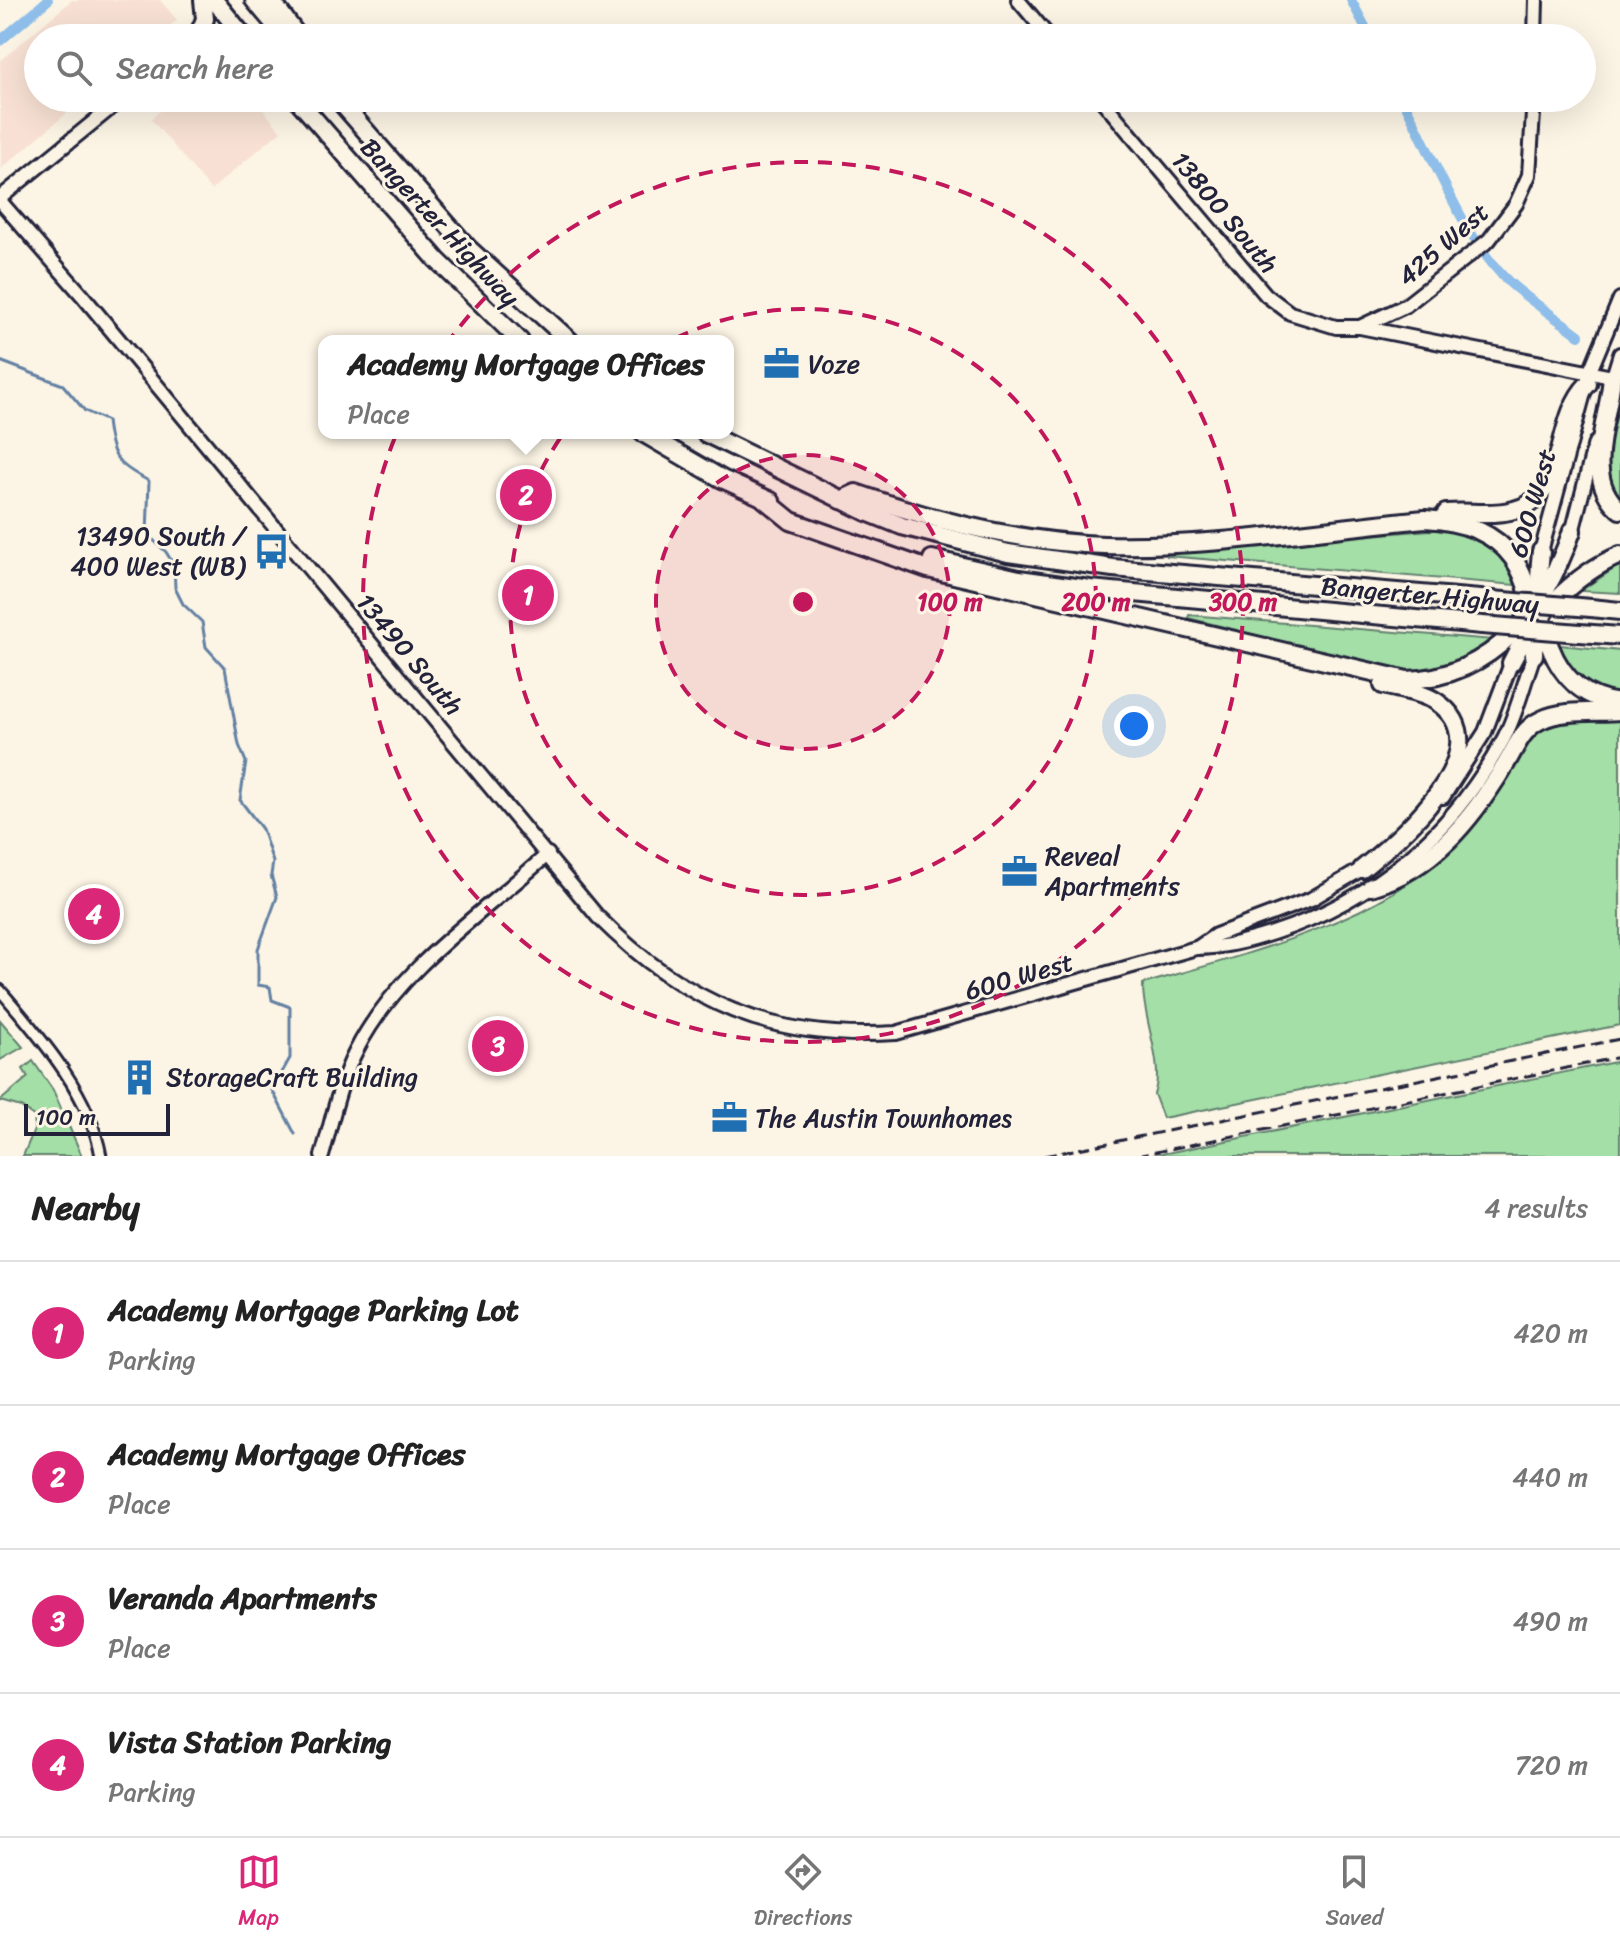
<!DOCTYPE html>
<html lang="en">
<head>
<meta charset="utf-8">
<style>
  body { margin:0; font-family:Sriracha,sans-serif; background:#f6f6f6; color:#222 }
  .scale { position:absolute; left:24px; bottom:20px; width:146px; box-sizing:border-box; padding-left:8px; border:4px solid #22223b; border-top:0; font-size:22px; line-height:28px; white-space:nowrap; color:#22223b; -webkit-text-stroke:6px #fcf5e5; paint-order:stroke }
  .you { position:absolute; left:1134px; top:726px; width:28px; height:28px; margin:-20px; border:6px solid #fff; border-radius:50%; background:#1a73e8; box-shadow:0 0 0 12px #1a73e833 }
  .badge { display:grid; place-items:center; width:52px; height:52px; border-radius:50%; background:#db2777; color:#fff; font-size:26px; font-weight:700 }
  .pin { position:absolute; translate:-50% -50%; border:4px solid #fff; box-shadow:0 2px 8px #0006 }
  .popup { position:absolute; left:318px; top:335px; width:416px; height:104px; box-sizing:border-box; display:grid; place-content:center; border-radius:16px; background:#fff; filter:drop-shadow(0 2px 6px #0005); font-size:26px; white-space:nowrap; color:#767676 }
  .popup b { font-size:30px; color:#222 }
  .popup::after { content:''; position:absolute; left:50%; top:100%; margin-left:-16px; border:16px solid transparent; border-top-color:#fff }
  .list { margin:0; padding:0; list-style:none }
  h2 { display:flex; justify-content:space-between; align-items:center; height:104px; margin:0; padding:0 32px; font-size:34px }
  h2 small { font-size:26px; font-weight:400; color:#767676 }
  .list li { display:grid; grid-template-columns:52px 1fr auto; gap:24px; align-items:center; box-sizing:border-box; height:144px; padding:0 32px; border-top:2px solid #e0e0e0 }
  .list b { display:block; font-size:30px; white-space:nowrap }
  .list p { margin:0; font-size:26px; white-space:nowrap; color:#767676 }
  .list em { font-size:26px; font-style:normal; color:#767676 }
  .icon { flex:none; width:44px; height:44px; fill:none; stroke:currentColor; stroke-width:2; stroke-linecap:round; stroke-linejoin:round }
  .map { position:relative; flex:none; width:1620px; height:1156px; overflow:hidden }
  .search { position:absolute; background:#fff; box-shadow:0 8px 32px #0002; left:24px; right:24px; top:24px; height:88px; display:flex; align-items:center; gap:20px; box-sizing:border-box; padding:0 28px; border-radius:44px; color:#767676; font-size:30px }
  .sheet { height:680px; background:#fff }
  nav { display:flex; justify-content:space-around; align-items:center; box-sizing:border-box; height:112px; border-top:2px solid #e0e0e0; background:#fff; font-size:22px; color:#767676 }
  nav a { display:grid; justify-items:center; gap:4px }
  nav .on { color:#db2777 }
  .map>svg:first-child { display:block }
  .built { fill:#f8e1d4 }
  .green { fill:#a3dfa6; stroke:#628070; stroke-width:2 }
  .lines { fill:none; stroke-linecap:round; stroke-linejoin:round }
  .stream { stroke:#6380a3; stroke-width:3 }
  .canal { stroke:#8ebee9; stroke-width:10 }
  .street-casing { stroke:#22223b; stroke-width:15 }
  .secondary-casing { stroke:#22223b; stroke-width:18 }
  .highway-casing { stroke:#22223b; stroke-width:22 }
  .street { stroke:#fcf5e5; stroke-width:9 }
  .secondary { stroke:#fcf5e5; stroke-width:12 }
  .highway { stroke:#fcf5e5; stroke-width:16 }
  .rail { stroke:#22223b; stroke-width:3; stroke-dasharray:12 6; stroke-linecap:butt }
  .highway-bridge-casing { stroke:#22223b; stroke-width:22; stroke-linecap:butt }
  .highway-bridge { stroke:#fcf5e5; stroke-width:16 }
  .ring { fill:none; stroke:#c2185b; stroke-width:4; stroke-dasharray:14 10 }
  .labels { text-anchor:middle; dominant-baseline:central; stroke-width:6; stroke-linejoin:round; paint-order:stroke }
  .street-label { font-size:26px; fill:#22223b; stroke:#fcf5e5 }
  .poi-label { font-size:26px; fill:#22223b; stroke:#fcf5e5; text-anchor:start }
  .centre { fill:#c2185b; stroke:#fcf5e5; stroke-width:4 }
  .ring-label { font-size:24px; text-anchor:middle; font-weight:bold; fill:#c2185b; stroke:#fcf5e5; stroke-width:6; stroke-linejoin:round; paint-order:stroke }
</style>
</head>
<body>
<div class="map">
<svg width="1620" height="1156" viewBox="0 0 1620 1156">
  <rect width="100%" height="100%" fill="#fcf5e5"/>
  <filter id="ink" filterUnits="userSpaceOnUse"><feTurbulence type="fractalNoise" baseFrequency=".0125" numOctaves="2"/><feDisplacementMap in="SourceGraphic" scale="16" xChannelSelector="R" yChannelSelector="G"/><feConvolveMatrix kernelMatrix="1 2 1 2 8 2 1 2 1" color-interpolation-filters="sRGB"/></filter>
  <g filter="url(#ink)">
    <g class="built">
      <path d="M72 0H160L177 20 156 38H38V98H85L1 169 0 61Z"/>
      <path d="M175 98H253L281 131 211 190 151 119Z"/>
    </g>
    <g class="green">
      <path d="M1620 404V501C1597 471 1611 438 1620 404Z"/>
      <path d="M1442 529C1478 532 1504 551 1515 585L1167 556V552Z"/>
      <path d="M1620 565V593L1580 591Z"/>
      <path d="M1189 615 1494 640C1466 661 1437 672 1401 671L1188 618Z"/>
      <path d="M1560 645 1620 651V694C1593 691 1566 673 1560 645Z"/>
      <path d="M1620 718V1025L1163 1118 1154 1094C1165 1064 1142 1019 1143 984 1232 958 1379 922 1443 854 1475 820 1499 777 1526 740L1544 726Z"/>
      <path d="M0 1020 23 1047 0 1060Z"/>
      <path d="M33 1061 53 1090 82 1156H23L34 1130 35 1117 21 1107 0 1101 28 1077 23 1069Z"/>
      <path d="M1620 1061V1156H1152Z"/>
    </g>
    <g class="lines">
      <path class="stream" d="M0 361 63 385 85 411 107 421C111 457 117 465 149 481L147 534 166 552 174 565 175 588 183 604 202 622 206 647 225 668 239 745 246 762 240 800 262 829 273 862 271 875 277 897 258 949V985L270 987 272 1000 290 1007V1058L272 1090 295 1134"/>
      <g class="canal">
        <path d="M1351 0 1371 38"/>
        <path d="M0 41 48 0"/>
        <path d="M1402 98C1432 154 1465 242 1510 283 1531 302 1557 318 1579 335"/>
      </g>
      <defs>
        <path id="street" d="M0 990C40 1037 90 1093 101 1156"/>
        <g id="secondary">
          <path d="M1018 0 1050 38"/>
          <path d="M1535 38 1536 0"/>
          <path d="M1100 98 1266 295 1290 313 1336 327H1360L1405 306 1489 240 1516 204 1529 175 1534 98"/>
          <path d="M0 198 123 98"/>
          <path d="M0 201 82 295 598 917C685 1004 773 1041 896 1033L1196 948C1223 948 1248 941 1273 933 1375 900 1454 832 1504 738 1519 709 1525 677 1537 647"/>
          <path d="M1360 327 1612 377"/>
          <path d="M1611 383 1620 354"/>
          <path d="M1571 537 1595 443"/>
          <path d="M1539 559 1590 371 1620 299"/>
          <path d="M1443 797 1485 732 1513 658"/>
          <path d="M1197 948 1216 935 1311 899 1367 866"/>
          <path d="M322 1156C332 1121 339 1083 356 1051 398 968 481 915 548 854"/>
        </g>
        <g id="highway">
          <path d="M214 0 245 38"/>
          <path d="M254 0 286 38"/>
          <path d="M271 0 299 38"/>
          <path d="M197 38 205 19 203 0"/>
          <path d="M206 38H229"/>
          <path d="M296 98 437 260 520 341"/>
          <path d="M337 98 469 249 570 341"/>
          <path d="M1612 377C1609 420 1581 478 1620 510"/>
          <path d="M643 433 722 479 771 501"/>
          <path d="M705 433 867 512 902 526 1008 553 1113 568 1492 600"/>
          <path d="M764 499 791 521 928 569 1407 680C1495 677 1545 608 1572 531"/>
          <path d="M841 500 856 493C937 522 1019 542 1104 545 1210 548 1319 529 1425 519 1512 524 1536 573 1534 655"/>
          <path d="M1446 513C1468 511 1493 516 1514 510 1570 496 1552 420 1588 384"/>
          <path d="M1541 551C1534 612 1546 695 1620 703"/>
          <path d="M932 559 1019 579 1090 589 1482 625"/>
          <path d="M1591 608 1620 611"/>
          <path d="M1580 633 1620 636"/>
          <path d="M1511 663C1533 618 1573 575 1620 555"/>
          <path d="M1362 869C1399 839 1505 749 1437 702 1422 692 1401 690 1383 685"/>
          <path d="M1371 887C1432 870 1472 819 1504 767 1515 750 1521 729 1541 720 1563 709 1596 713 1620 711"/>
        </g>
      </defs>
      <use href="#street" class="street-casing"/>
      <use href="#secondary" class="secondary-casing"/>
      <use href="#highway" class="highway-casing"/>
      <use href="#street" class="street"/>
      <use href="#secondary" class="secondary"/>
      <use href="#highway" class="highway"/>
      <g class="rail">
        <path d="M1044 1156 1620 1039"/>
        <path d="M1136 1156 1620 1057"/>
      </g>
      <defs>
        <g id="highway-bridge">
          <path d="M1492 600 1591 608"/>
          <path d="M1482 625 1580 633"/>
        </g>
      </defs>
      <use href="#highway-bridge" class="highway-bridge-casing"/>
      <use href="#highway-bridge" class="highway-bridge"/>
    </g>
  </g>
  <circle cx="803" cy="602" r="147" fill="#c2185b" fill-opacity=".12"/>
  <g class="ring">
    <circle cx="803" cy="602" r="147"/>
    <circle cx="803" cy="602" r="293"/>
    <circle cx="803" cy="602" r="440"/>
  </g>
  <defs>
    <symbol id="office-bare" viewBox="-9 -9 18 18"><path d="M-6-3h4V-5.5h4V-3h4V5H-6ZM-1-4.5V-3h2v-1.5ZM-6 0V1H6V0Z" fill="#1f6fb2" stroke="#fcf5e5" stroke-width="2.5" paint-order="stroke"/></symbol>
    <symbol id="bus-bare" viewBox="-9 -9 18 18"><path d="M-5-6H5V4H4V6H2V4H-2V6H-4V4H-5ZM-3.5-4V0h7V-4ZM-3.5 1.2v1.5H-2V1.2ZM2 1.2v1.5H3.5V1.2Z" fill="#1f6fb2" stroke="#fcf5e5" stroke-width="2.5" paint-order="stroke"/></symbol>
    <symbol id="building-bare" viewBox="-9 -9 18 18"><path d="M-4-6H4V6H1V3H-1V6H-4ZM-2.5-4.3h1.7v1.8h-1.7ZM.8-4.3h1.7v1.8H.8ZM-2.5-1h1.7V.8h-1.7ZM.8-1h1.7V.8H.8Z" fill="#1f6fb2" stroke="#fcf5e5" stroke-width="2.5" paint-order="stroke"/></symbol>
  </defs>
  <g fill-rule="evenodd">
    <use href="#office-bare" x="756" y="338" width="51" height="51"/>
    <use href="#bus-bare" x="246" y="526" width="51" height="51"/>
    <use href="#office-bare" x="994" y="846" width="51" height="51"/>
    <use href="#building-bare" x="114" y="1052" width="51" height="51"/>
    <use href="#office-bare" x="704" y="1092" width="51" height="51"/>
  </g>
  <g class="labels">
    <g class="street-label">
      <text transform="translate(1225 212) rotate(50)">13800 South</text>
      <text transform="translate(440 222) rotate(47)">Bangerter Highway</text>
      <text transform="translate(1443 244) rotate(-41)">425 West</text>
      <text transform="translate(1532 503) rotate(-74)">600 West</text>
      <text transform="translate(1430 595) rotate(5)">Bangerter Highway</text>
      <text transform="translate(410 654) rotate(50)">13490 South</text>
      <text transform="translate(1019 976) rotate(-16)">600 West</text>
    </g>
    <g class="poi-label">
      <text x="808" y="364">Voze</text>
      <text x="245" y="536" text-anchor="end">13490 South /<tspan x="245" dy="30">400 West (WB)</tspan></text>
      <text x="1045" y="856">Reveal<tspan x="1045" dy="30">Apartments</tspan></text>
      <text x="166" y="1077">StorageCraft Building</text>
      <text x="755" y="1118">The Austin Townhomes</text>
    </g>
  </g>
  <circle cx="803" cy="602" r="12" class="centre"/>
  <g class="ring-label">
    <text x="950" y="610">100 m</text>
    <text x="1096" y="610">200 m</text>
    <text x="1243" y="610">300 m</text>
  </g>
</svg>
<div class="scale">100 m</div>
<div class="you"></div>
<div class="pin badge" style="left:528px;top:595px">1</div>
<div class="pin badge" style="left:526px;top:495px">2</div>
<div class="popup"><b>Academy Mortgage Offices</b>Place</div>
<div class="pin badge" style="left:498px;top:1046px">3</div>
<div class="pin badge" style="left:94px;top:914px">4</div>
<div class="search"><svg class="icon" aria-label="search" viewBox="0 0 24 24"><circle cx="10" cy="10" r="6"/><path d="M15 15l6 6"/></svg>Search here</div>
</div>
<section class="sheet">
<h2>Nearby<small>4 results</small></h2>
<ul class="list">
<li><span class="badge">1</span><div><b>Academy Mortgage Parking Lot</b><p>Parking</p></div><em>420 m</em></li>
<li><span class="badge">2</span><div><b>Academy Mortgage Offices</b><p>Place</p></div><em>440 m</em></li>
<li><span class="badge">3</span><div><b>Veranda Apartments</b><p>Place</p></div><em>490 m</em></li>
<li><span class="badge">4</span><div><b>Vista Station Parking</b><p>Parking</p></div><em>720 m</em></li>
</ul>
</section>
<nav>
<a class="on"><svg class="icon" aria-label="map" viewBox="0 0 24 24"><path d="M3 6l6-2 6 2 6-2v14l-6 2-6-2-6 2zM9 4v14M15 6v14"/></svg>Map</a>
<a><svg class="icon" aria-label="directions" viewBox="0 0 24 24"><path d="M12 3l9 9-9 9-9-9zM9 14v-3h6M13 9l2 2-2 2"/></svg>Directions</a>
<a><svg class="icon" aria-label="saved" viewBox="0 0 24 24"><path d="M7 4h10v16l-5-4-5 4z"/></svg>Saved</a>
</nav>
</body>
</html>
